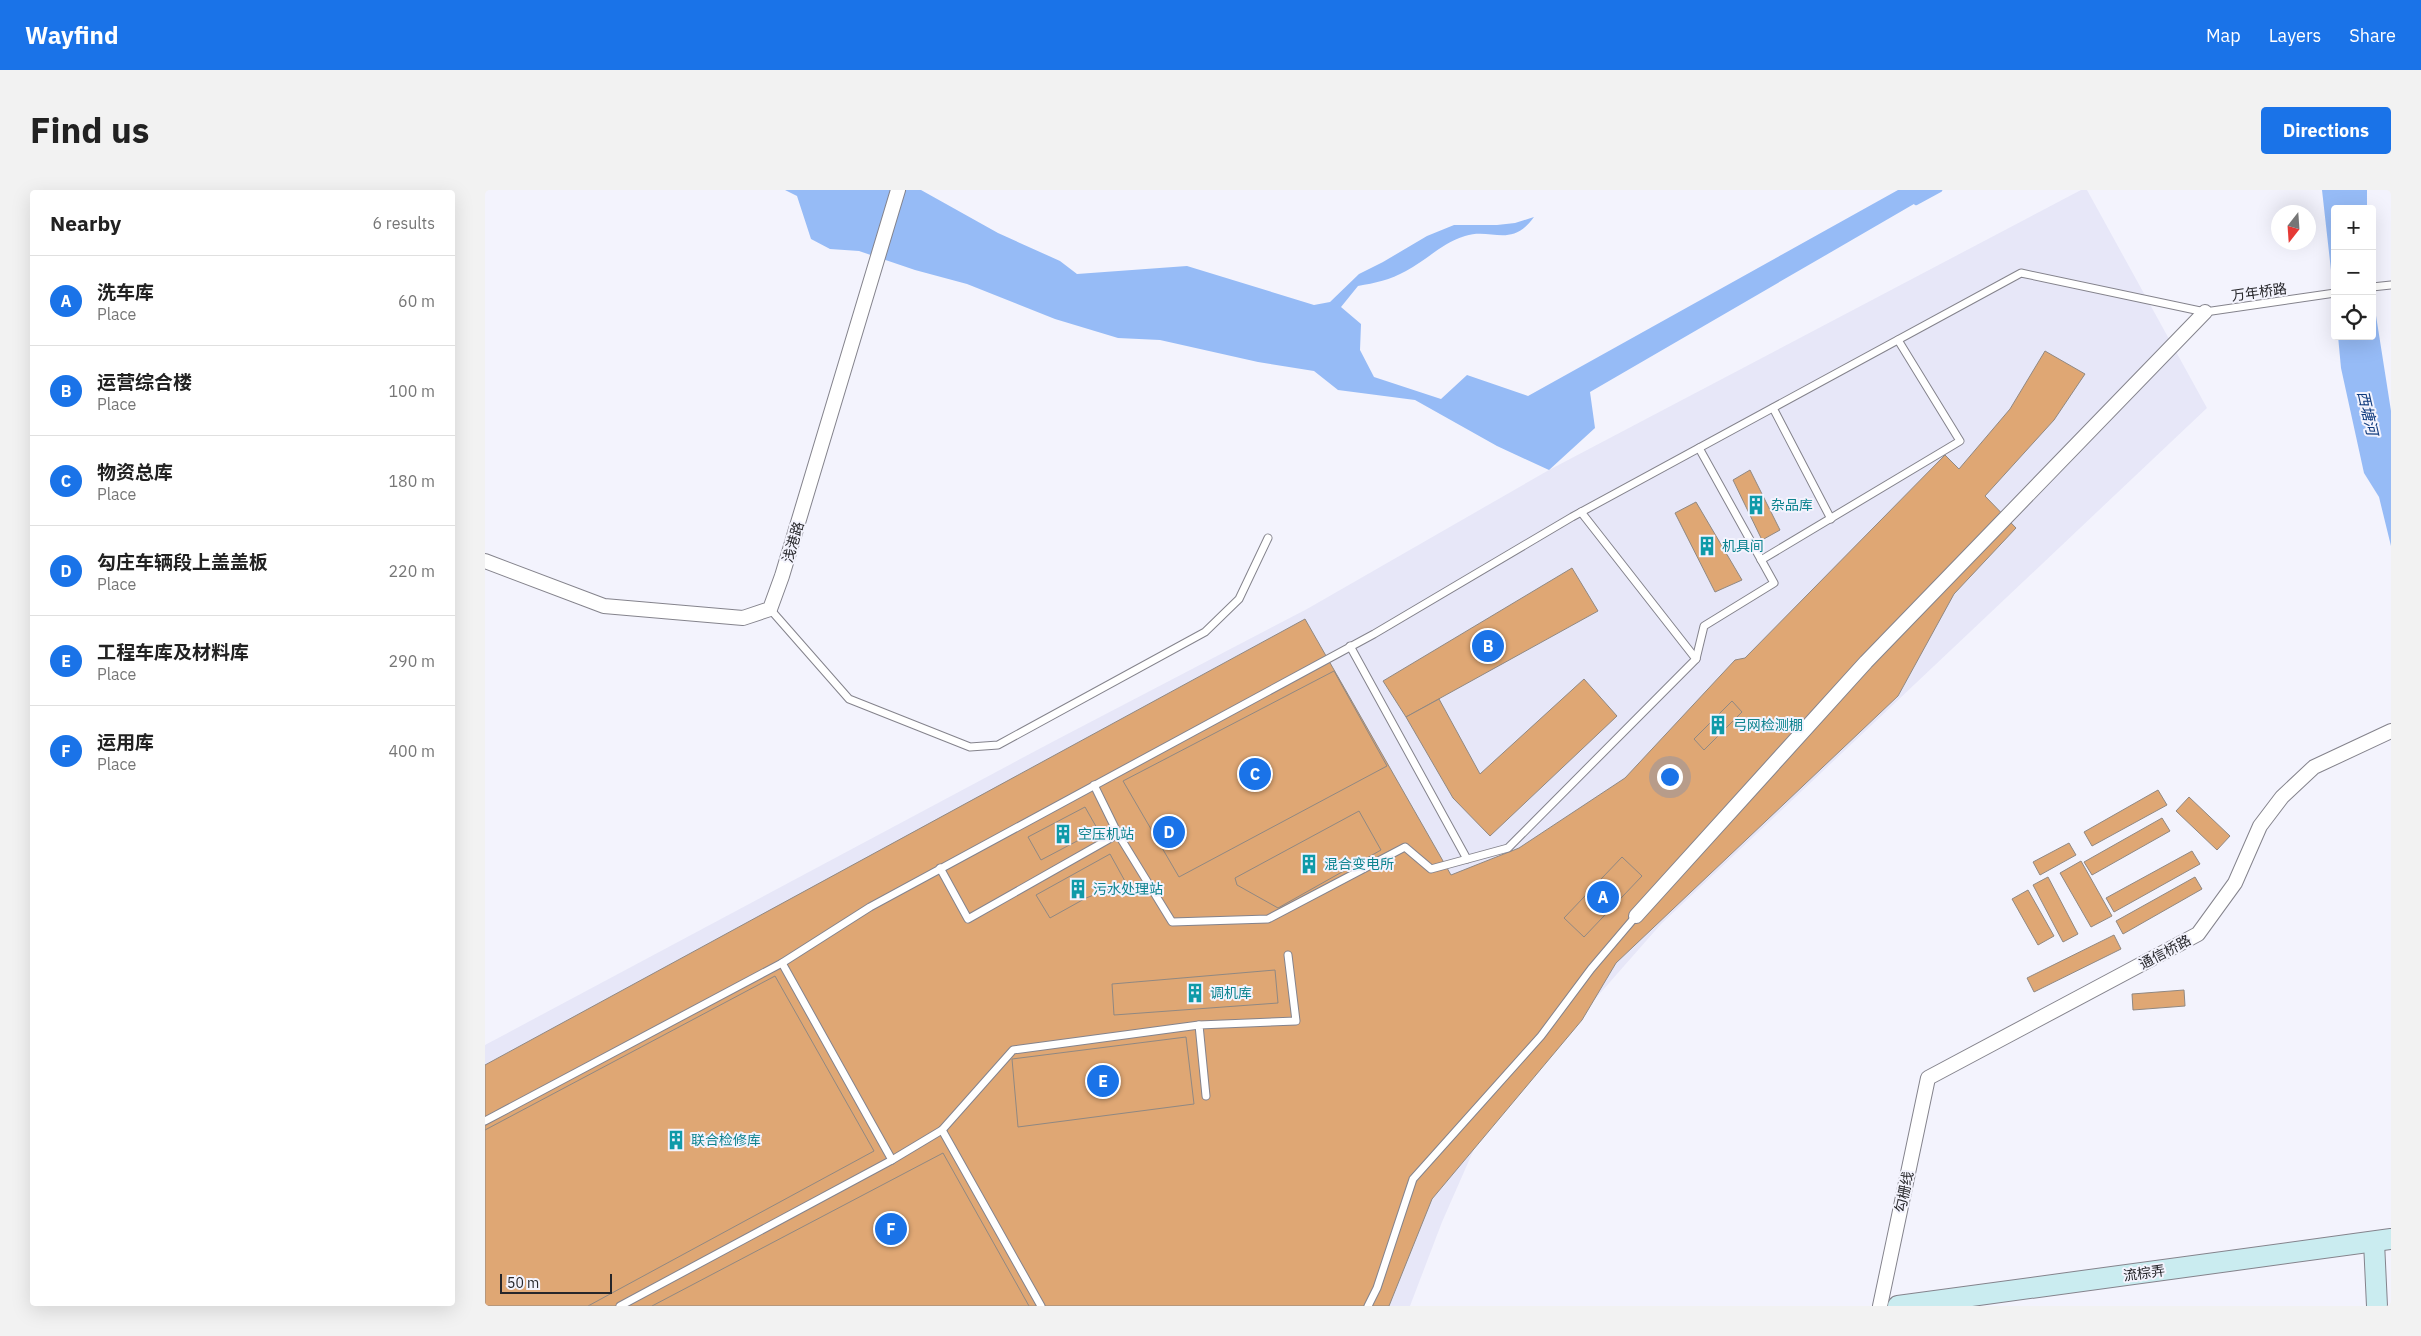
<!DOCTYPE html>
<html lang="en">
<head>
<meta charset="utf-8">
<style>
  body { margin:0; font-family:"IBM Plex Sans","Noto Sans SC",sans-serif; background:#f2f2f2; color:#222 }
  .controls { position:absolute; right:15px; top:15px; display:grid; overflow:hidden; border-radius:5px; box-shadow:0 5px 20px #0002 }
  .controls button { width:45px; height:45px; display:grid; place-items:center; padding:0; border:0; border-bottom:1px solid #e0e0e0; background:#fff; color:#222; font:25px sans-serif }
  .compass { position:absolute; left:1786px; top:15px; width:45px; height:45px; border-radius:50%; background:#fff; box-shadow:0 5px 20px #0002; rotate:197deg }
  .scale { position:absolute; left:15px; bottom:12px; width:112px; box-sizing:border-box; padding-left:5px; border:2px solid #26262a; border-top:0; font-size:14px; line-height:18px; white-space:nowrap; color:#26262a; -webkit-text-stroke:4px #f3f3fd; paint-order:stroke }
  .you { position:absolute; left:1184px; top:586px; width:18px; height:18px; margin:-12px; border:4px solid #fff; border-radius:50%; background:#1a73e8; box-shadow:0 0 0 8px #1a73e833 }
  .badge { display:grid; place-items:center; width:32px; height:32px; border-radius:50%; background:#1a73e8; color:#fff; font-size:16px; font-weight:700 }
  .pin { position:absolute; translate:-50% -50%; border:2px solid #fff; box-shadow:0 1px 5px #0006 }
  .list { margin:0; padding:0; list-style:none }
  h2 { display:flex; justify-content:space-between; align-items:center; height:65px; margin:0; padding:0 20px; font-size:21px }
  h2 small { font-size:16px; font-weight:400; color:#767676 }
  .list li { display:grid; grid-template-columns:32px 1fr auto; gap:15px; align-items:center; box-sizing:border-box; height:90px; padding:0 20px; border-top:1px solid #e0e0e0 }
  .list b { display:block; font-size:19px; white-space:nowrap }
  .list p { margin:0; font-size:16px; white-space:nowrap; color:#767676 }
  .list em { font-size:16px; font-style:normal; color:#767676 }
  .icon { flex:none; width:28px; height:28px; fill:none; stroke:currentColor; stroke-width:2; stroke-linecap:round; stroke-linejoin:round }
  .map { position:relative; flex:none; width:1906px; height:1116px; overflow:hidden; border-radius:5px }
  header { display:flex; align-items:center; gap:30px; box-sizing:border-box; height:70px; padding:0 25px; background:#1a73e8; color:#fff }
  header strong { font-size:24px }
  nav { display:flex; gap:28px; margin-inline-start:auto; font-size:18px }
  .intro { display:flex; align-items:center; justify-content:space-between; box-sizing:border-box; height:120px; padding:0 30px }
  h1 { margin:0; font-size:35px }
  .button { padding:12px 22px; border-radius:5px; background:#1a73e8; color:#fff; font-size:18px; font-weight:700 }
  main { display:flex; gap:30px; padding:0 30px }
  aside { flex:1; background:#fff; border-radius:5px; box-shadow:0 5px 20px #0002 }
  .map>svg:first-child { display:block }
  .built { fill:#e7e7f8 }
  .water { fill:#96bbf6 }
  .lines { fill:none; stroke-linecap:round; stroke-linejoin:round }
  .stream { stroke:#96bbf6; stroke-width:4.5 }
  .building { fill:#dfa774; stroke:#908882 }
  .lane-casing { stroke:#84838c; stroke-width:9 }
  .street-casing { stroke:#84838c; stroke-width:16 }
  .secondary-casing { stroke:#84838c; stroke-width:22 }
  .lane { stroke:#fff; stroke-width:7 }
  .street { stroke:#fff; stroke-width:14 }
  .secondary { stroke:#caecf0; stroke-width:20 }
  .labels { text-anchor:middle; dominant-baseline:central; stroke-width:4; stroke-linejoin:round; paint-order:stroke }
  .street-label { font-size:14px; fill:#26262a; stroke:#f3f3fd }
  .culture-label { font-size:14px; fill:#0d838f; stroke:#f3f3fd; text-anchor:start }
  .water-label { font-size:15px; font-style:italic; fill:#0f3a7d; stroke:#f3f3fd }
</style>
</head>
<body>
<header>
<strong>Wayfind</strong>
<nav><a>Map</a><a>Layers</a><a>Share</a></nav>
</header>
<div class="intro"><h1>Find us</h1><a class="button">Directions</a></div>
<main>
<aside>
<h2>Nearby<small>6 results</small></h2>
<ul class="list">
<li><span class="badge">A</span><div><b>洗车库</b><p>Place</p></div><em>60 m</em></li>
<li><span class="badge">B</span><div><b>运营综合楼</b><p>Place</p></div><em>100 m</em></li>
<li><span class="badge">C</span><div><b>物资总库</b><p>Place</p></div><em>180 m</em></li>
<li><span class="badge">D</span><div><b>勾庄车辆段上盖盖板</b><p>Place</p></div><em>220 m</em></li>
<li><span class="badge">E</span><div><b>工程车库及材料库</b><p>Place</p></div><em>290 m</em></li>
<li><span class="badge">F</span><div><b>运用库</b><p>Place</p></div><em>400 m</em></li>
</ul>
</aside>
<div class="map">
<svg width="1906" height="1116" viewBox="0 0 1906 1116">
  <rect width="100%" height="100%" fill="#f3f3fd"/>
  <path class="built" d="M1596 0H1602L1722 218 1176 734 1000 934 957 1032 925 1116H0V855L571 550 822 419 1064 280Z"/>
  <g class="water">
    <path d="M300 0H436L513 43 575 71 592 84 702 76 829 115 845 112 874 84 898 72 942 46 969 35H1012L1030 33 1049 27C1026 59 1006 37 980 46 957 53 942 70 921 81 905 90 890 93 873 96L856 117 876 134 875 160 889 187 956 209 982 185 1043 206 1413 0H1453L1105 202 1110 238 1064 280 1012 256 930 210 853 200 829 181 773 172 675 150 633 148 570 129 482 94 430 80 374 61 345 59 326 49 312 6Z"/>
    <path d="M1837 0H1882V19H1850V116Z"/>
    <path d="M1887 100 1906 221V356L1894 307 1879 283 1856 178 1853 146H1887Z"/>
  </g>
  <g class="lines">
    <path class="stream" d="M1431 13 1455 0"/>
  </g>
  <g class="building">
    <path d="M1560 161 1600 184 1569 230 1500 306 1531 338 1469 404 1413 506 1131 773 1097 830 947 1009 904 1116H0V875L820 429 966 685 1034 658 1140 588 1250 470 1260 468 1460 265 1474 279 1525 219Z"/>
    <path d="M1265 280 1295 340 1277 350 1248 290Z"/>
    <path d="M1211 312 1257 390 1230 402 1190 323Z"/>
    <path d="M1087 378 1113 421 921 527 898 491Z"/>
    <path d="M849 481 902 576 694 687 638 591Z"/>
    <path d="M1099 489 1132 526 1005 646 968 608 921 527 954 509 995 584Z"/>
    <path d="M1247 511 1257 522 1219 560 1209 549Z"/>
    <path d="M1673 600 1682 615 1607 656 1599 642Z"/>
    <path d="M1704 607 1745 646 1732 660 1691 621Z"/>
    <path d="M600 617 613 640 556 670 543 647Z"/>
    <path d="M874 621 896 660 793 718 752 695 750 688Z"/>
    <path d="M1677 628 1685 641 1607 685 1599 672Z"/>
    <path d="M1584 653 1591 665 1555 685 1548 672Z"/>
    <path d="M1707 661 1715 674 1629 722 1621 708Z"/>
    <path d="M625 664 641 693 601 708 565 728 551 705Z"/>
    <path d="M1137 667 1157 686 1099 747 1079 728Z"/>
    <path d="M1596 671 1627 726 1606 737 1575 683Z"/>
    <path d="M1563 687 1593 744 1578 752 1548 695Z"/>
    <path d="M1710 687 1717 699 1638 744 1631 731Z"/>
    <path d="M1543 700 1569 746 1553 755 1527 709Z"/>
    <path d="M1629 745 1636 759 1549 802 1542 788Z"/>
    <path d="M790 780 793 813 629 825 627 794Z"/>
    <path d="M290 786 389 961 103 1116H0V940Z"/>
    <path d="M1699 800 1700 816 1648 820 1647 804Z"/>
    <path d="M701 847 709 914 533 937 527 869Z"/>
    <path d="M458 963 544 1116H167Z"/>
  </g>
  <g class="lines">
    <defs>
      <g id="lane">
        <path d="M1887 97 1906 95"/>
        <path d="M1288 218 1346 329"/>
        <path d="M1276 370 1475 251 1413 150"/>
        <path d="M285 419 364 509 485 557 513 555 720 442 754 409 783 348"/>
        <path d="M865 456 982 669"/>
        <path d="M1211 469 1219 436 1289 393 1214 258"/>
        <path d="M609 595 633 644 687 732 783 729 920 657 946 679 1023 658 1211 469 1096 322"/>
        <path d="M455 678 483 729 633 644"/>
        <path d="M297 773 385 717 889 444 1087 327 1536 83 1720 122 1850 103"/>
        <path d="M721 906 714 835 811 831 803 765"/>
        <path d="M0 931 297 773 407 970"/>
        <path d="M457 940 556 1116"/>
        <path d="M135 1116 407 970 457 940 528 860 714 835"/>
        <path d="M883 1116 892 1098 928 989 1056 846 1106 779 1151 726"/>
      </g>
      <g id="street">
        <path d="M0 371 119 416 258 428 285 419 297 386 413 0"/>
        <path d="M1151 726 1381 472 1720 122"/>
        <path d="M1395 1116 1443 888 1713 744 1750 693 1775 636 1797 607 1829 577 1906 541"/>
      </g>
      <g id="secondary">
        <path d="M1889 1052 1892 1116"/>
        <path d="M1413 1116 1906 1049"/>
      </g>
    </defs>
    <use href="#lane" class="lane-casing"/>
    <use href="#street" class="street-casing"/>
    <use href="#secondary" class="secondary-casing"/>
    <use href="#lane" class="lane"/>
    <use href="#street" class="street"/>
    <use href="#secondary" class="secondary"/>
  </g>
  <defs>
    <symbol id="building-bare" viewBox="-9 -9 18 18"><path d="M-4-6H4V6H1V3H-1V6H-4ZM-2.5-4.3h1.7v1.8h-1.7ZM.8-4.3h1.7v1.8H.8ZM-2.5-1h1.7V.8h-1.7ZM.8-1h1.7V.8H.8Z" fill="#0f9aa8" stroke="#f3f3fd" stroke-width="2.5" paint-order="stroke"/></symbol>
  </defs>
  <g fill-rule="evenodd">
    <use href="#building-bare" x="1257" y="301" width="28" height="28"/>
    <use href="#building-bare" x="1208" y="342" width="28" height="28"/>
    <use href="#building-bare" x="1219" y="521" width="28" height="28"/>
    <use href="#building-bare" x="564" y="630" width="28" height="28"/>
    <use href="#building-bare" x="810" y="660" width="28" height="28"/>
    <use href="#building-bare" x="579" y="685" width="28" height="28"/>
    <use href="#building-bare" x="696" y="789" width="28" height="28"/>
    <use href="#building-bare" x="177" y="936" width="28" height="28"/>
  </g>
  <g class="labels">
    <g class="street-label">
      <text transform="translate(1774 102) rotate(-8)">万年桥路</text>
      <text transform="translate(308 352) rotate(-73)">浅港路</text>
      <text transform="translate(1680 762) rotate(-28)">通信桥路</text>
      <text transform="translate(1419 1002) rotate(-78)">勾栅线</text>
      <text transform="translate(1659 1083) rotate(-8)">流棕弄</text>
    </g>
    <g class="culture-label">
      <text x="1286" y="315">杂品库</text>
      <text x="1237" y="356">机具间</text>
      <text x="1248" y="535">弓网检测棚</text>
      <text x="593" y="644">空压机站</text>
      <text x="839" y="674">混合变电所</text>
      <text x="608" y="699">污水处理站</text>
      <text x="725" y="803">调机库</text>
      <text x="206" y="950">联合检修库</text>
    </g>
    <g class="water-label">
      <text transform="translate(1883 223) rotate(77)">西塘河</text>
    </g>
  </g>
</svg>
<div class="controls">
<button>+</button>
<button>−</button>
<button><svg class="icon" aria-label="locate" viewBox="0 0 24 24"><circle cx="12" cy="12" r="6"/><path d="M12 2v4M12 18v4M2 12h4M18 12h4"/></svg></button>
</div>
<svg class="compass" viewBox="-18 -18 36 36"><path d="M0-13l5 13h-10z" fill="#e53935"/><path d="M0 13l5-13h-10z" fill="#767676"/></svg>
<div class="scale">50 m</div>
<div class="you"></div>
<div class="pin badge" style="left:1118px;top:707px">A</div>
<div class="pin badge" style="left:1003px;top:456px">B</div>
<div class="pin badge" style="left:770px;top:584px">C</div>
<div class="pin badge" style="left:684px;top:642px">D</div>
<div class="pin badge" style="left:618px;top:891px">E</div>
<div class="pin badge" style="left:406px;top:1039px">F</div>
</div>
</main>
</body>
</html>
